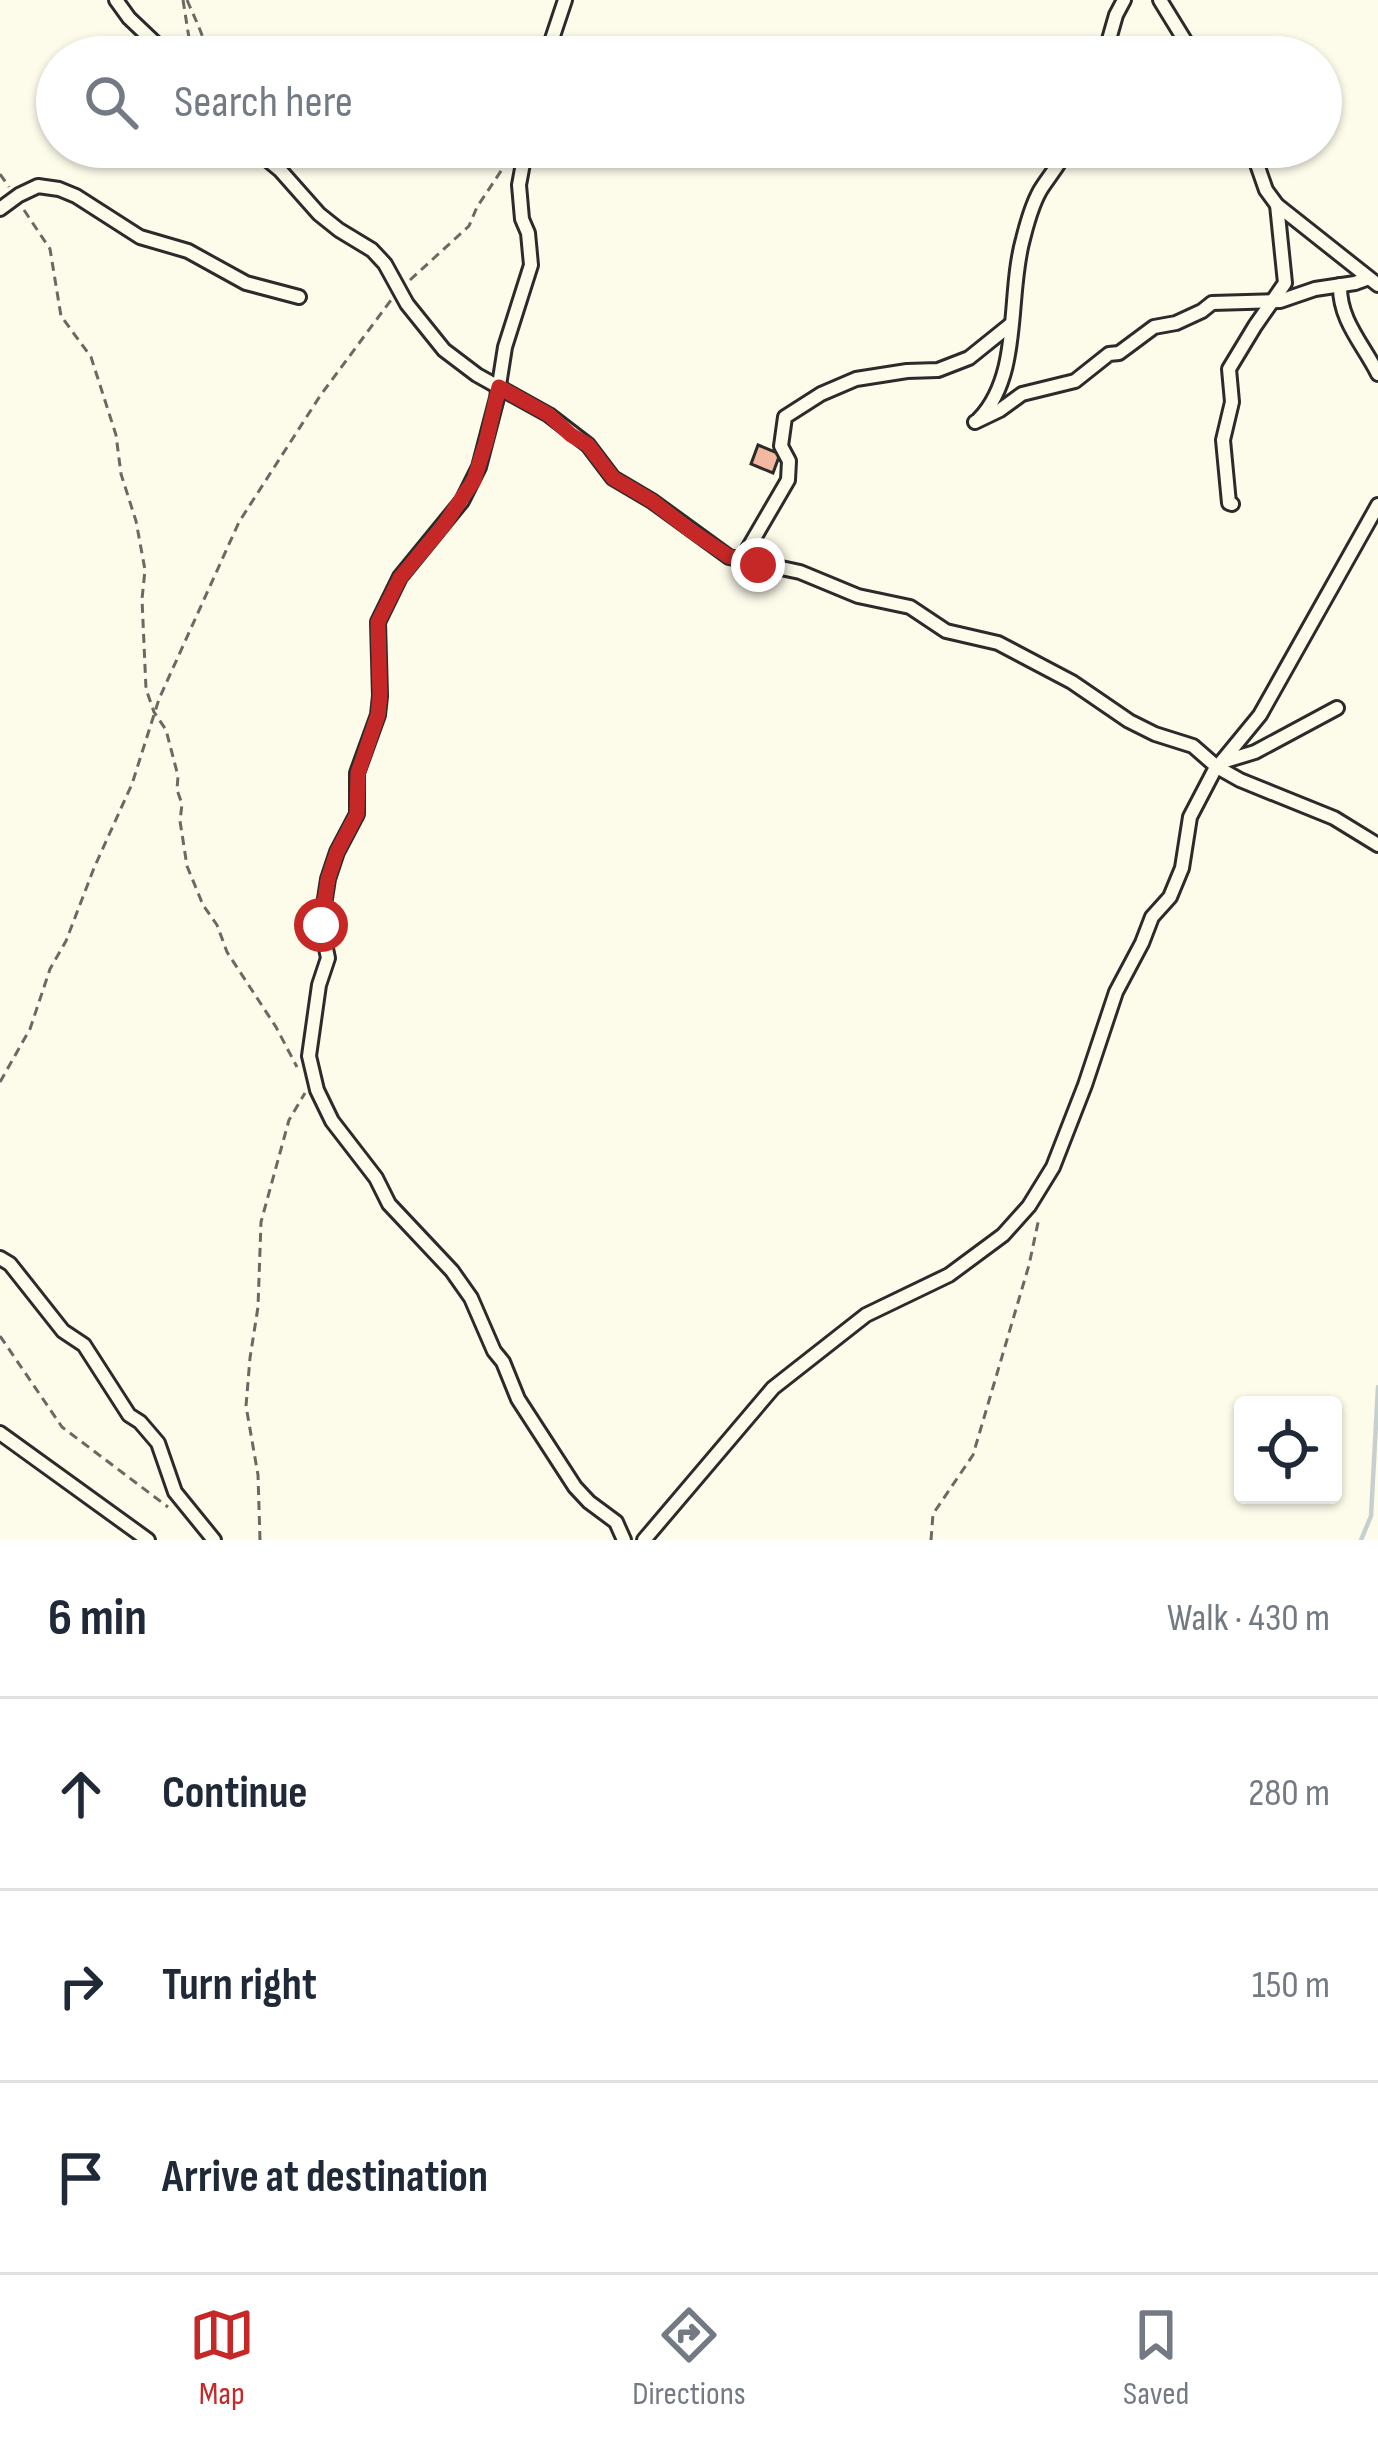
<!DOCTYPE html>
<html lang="en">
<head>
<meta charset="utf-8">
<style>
  body { margin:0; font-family:"Sofia Sans Condensed",sans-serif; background:#f2f2f3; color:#1f2937 }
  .controls { position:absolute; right:36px; bottom:36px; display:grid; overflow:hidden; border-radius:12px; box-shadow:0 3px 9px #0004 }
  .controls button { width:108px; height:108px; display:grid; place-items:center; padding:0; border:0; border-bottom:3px solid #e0e1e3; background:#fff; color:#1f2937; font:60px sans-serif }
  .stop { position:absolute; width:36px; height:36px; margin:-27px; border:9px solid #c62828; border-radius:50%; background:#fff }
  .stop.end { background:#c62828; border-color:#fff; box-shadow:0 3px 12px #0008 }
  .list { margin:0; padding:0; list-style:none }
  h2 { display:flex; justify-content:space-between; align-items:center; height:156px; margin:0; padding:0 48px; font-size:51px }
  h2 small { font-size:39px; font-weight:400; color:#747a83 }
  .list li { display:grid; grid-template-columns:78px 1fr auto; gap:36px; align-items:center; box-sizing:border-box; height:192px; padding:0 48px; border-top:3px solid #e0e1e3 }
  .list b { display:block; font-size:45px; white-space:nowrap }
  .list em { font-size:39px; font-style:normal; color:#747a83 }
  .icon { flex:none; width:66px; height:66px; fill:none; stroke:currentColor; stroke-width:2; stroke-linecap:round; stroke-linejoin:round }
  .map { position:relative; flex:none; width:1378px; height:1540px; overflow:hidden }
  .search { position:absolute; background:#fff; box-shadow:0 3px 9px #0004; left:36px; right:36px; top:36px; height:132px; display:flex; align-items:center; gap:30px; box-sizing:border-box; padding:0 42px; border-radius:66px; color:#747a83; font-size:45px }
  .sheet { height:732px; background:#fff }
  nav { display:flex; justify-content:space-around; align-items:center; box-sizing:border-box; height:168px; border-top:3px solid #e0e1e3; background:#fff; font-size:33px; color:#747a83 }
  nav a { display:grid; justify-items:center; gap:6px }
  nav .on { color:#c62828 }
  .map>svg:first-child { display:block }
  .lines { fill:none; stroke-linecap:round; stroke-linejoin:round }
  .stream { stroke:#c7d0d0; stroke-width:4.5 }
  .building { fill:#f2b8a0; stroke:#2b2b2b; stroke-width:3 }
  .minor-casing { stroke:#2b2b2b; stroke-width:18 }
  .path { stroke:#6a6964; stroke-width:3; stroke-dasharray:9 6; stroke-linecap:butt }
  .minor { stroke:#fdfbea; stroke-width:12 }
  .route { stroke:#c62828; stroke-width:15 }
</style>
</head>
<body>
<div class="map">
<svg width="1378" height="1540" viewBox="0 0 1378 1540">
  <rect width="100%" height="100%" fill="#fdfbea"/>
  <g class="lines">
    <path class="stream" d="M1361 1540 1371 1516 1378 1387"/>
  </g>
  <path class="building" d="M758 445 780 454 773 473 751 464Z"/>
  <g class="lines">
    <defs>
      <g id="minor">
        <path d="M116 0 129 18 170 57"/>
        <path d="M1160 0 1195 57"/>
        <path d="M550 57 551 42 565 0"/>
        <path d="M1104 57 1116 15 1124 0"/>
        <path d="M252 147 280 170 319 214 339 230 372 250 385 264 407 304 444 350 477 375 549 415 588 445 613 478 652 501 729 557 800 572 858 596 910 607 946 631 998 643 1072 682 1129 721 1155 734 1193 746 1217 767 1240 780 1334 818 1378 845"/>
        <path d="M526 147 519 185 522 219 528 233 531 265 505 347 497 398 479 467 462 501 400 577 378 622 380 696 378 715 357 773V814L337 852 328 879 321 925 328 958 319 985 309 1056 317 1090 332 1121 376 1178 389 1204 452 1271 471 1298 494 1351 503 1362 518 1399 575 1487 589 1502 616 1522 624 1540"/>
        <path d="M1251 147 1266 190 1277 205 1378 285"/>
        <path d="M0 209 19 195 38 186 59 189 76 196 140 237 188 251 246 283 299 297"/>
        <path d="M1340 285C1339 320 1363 344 1378 374"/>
        <path d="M979 419C1022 374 1007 296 1023 239 1027 223 1033 200 1043 186 1052 173 1061 161 1069 147"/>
        <path d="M975 422 1000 410 1022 394 1075 381 1109 354 1119 353 1154 327 1176 323 1202 311 1212 303 1280 301 1315 289 1355 283 1366 279"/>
        <path d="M1232 504 1229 503 1223 440 1232 402 1229 369 1255 326 1285 283 1277 205"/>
        <path d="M742 559 788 480 789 461 781 446 785 417 821 394 856 379 907 371 938 370 969 358 1010 325"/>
        <path d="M1222 762 1255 752 1337 708"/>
        <path d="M0 1258 10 1264 63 1331 84 1345 129 1415 140 1422 158 1443 175 1492 214 1540"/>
        <path d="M0 1433 148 1540"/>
        <path d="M644 1540 773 1388 866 1315 949 1275 1003 1235 1029 1206 1053 1167 1085 1085 1116 992 1142 943 1152 917 1170 897 1182 868 1190 817 1214 771 1260 715 1378 505"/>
      </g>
    </defs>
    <use href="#minor" class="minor-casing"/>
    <g class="path">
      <path d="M183 0 192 57"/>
      <path d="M187 0C195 19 204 35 208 57"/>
      <path d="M0 174 9 187"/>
      <path d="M24 210 50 249 61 316 91 357 116 435 121 474 136 521 145 570 142 599 146 689 154 712 166 730 178 776 177 790 182 804 180 821 187 866 203 905 217 925 227 952 276 1027 297 1067"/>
      <path d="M410 280 469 226 477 207 509 159"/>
      <path d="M0 1082 30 1029 50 969 66 941 94 868 132 784 159 699 239 522 320 396 391 300"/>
      <path d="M0 1336 62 1427 168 1507"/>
      <path d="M260 1540 258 1475 246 1406 250 1358 258 1307 261 1222 289 1120 305 1093"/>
      <path d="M931 1540 933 1514 973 1455 1029 1265 1039 1218"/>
    </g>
    <use href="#minor" class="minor"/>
  </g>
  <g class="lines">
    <path class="route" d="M321 925 328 879 337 852 357 814 358 773 378 715 380 696 378 622 400 578 444 525 474 480 486 442 499 387 549 415 571 435 588 445 613 478 652 501 691 531 728 556 758 565"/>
  </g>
</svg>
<div class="controls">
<button><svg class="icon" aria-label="locate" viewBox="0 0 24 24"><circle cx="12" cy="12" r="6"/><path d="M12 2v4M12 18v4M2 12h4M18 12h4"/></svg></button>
</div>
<div class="stop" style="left:321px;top:925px"></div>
<div class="stop end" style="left:758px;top:565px"></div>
<div class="search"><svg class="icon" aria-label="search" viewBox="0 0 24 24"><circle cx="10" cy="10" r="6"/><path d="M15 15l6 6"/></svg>Search here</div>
</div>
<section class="sheet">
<h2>6 min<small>Walk · 430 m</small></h2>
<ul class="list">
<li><svg class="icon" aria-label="ahead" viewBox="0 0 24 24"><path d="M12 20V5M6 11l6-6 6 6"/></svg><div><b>Continue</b></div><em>280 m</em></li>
<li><svg class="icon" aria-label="right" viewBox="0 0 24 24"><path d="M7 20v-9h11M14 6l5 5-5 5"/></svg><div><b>Turn right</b></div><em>150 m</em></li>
<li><svg class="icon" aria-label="arrive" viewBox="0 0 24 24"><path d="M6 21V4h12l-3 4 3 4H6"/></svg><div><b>Arrive at destination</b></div></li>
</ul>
</section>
<nav>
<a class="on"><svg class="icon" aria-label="map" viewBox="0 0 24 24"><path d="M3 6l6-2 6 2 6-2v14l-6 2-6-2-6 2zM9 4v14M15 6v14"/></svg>Map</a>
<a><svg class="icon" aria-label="directions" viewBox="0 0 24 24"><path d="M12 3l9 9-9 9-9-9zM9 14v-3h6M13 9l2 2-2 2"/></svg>Directions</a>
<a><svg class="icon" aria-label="saved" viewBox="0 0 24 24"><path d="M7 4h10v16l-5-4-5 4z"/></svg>Saved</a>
</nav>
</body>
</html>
